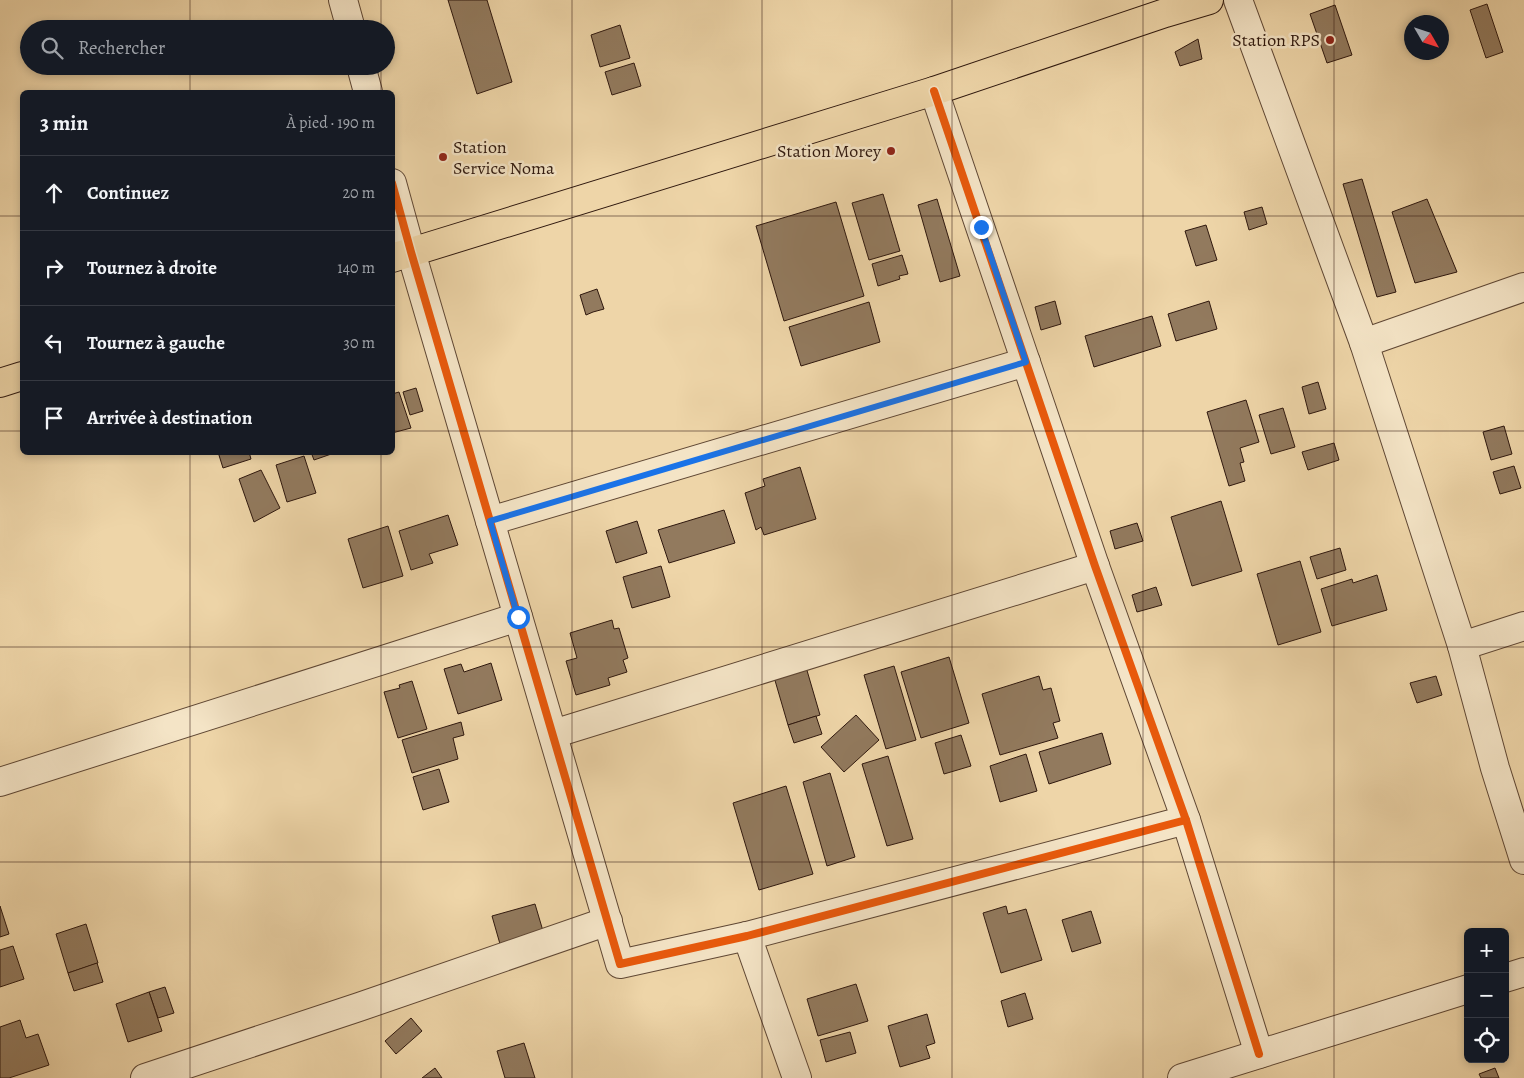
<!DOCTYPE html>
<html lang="fr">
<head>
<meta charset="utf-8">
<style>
  body { margin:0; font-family:Alegreya,serif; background:#242831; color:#f1f3f6 }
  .controls { position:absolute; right:15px; bottom:15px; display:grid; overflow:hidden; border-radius:8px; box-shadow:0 2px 8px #0003 }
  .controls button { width:45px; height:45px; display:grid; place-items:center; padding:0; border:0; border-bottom:1px solid #363941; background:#171b24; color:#f1f3f6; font:25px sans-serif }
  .compass { position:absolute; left:1404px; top:15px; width:45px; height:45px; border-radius:50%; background:#171b24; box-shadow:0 2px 8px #0003; rotate:129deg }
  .stop { position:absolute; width:15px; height:15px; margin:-11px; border:4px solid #1a73e8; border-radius:50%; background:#fff }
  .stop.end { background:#1a73e8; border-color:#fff; box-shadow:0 1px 5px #0008 }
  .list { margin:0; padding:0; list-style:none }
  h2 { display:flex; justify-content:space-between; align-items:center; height:65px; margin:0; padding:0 20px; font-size:21px }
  h2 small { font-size:16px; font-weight:400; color:#9ea1a6 }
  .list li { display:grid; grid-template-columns:32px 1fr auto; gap:15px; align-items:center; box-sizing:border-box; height:75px; padding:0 20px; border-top:1px solid #363941 }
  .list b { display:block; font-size:19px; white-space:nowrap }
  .list em { font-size:16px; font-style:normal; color:#9ea1a6 }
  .icon { flex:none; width:28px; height:28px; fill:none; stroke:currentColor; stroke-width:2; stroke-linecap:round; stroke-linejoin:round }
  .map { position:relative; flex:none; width:1524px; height:1078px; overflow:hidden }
  .search { position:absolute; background:#171b24; box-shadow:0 2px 8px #0003; left:20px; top:20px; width:375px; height:55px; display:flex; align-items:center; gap:12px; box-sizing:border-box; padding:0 18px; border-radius:28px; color:#9ea1a6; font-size:19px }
  .panel { position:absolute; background:#171b24; box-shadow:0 2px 8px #0003; left:20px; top:90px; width:375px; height:365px; border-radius:8px }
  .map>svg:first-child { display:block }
  .building { fill:#927a5e; stroke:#2f180e }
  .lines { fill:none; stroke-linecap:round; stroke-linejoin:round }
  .minor-casing { stroke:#5f4734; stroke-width:30 }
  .major-casing { stroke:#2f180e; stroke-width:30 }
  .minor { stroke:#f4e4c6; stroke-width:28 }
  .major { stroke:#eed5a8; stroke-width:28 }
  .cycleway-casing { stroke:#f4e4c6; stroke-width:11 }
  .cycleway { stroke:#e8590c; stroke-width:8 }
  .route { stroke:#1a73e8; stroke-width:6 }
  .grid { fill:none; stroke:#2f180e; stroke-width:1; stroke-opacity:0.55 }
  .poi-dot { fill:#8f2418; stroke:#f4e4c6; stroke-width:2 }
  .labels { text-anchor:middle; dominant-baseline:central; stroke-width:5; stroke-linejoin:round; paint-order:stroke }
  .poi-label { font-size:18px; fill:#2f180e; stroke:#f4e4c6; text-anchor:end }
</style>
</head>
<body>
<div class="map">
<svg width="1524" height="1078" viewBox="0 0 1524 1078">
  <rect width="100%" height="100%" fill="#eed5a8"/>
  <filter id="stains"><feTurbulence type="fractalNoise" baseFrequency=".004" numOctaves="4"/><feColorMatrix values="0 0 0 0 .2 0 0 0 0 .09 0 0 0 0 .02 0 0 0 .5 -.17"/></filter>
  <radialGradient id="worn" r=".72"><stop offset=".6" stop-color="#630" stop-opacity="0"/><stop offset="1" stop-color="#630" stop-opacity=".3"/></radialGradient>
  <g class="building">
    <path d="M448 0H487L512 82 477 94Z"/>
    <path d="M1487 4 1503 52 1486 58 1470 10Z"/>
    <path d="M1335 5 1352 55 1327 63 1310 14Z"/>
    <path d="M620 25 630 58 600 67 591 35Z"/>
    <path d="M1198 39 1202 59 1180 66 1175 52Z"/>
    <path d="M634 63 641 86 612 95 605 72Z"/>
    <path d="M1362 179 1396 292 1377 297 1343 184Z"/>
    <path d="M883 194 900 251 869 260 852 203Z"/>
    <path d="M937 199 960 276 940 282 918 205Z"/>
    <path d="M1427 199 1457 272 1415 283 1392 212Z"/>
    <path d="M836 202 864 296 784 321 756 226Z"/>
    <path d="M1262 207 1267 224 1249 230 1244 212Z"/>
    <path d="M1206 225 1217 260 1196 266 1185 231Z"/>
    <path d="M902 255 908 274 899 276 900 279 878 286 872 264Z"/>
    <path d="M597 289 604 309 593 312 586 315 580 295Z"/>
    <path d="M1055 301 1061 324 1041 330 1035 307Z"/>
    <path d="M1209 301 1217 329 1176 341 1168 314Z"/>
    <path d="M869 302 880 342 801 366 789 327Z"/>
    <path d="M1152 316 1161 346 1094 367 1085 336Z"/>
    <path d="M1318 382 1326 409 1309 414 1302 387Z"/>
    <path d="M416 388 423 411 410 415 403 392Z"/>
    <path d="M399 392 411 428 392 433V394Z"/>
    <path d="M1246 400 1259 442 1240 448 1244 462 1240 463 1245 481 1229 486 1207 412Z"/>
    <path d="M1283 408 1295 447 1271 454 1259 415Z"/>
    <path d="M1504 426 1512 454 1491 460 1483 432Z"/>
    <path d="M1334 443 1339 460 1308 470 1302 452Z"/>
    <path d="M218 452H249L251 459 223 468Z"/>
    <path d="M311 452H337L314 460Z"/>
    <path d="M304 456 316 493 287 502 276 465Z"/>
    <path d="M1514 466 1521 488 1500 494 1493 472Z"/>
    <path d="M800 467 816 519 764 535 761 527 756 530 745 493 765 486 763 479Z"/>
    <path d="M261 470 280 508 254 522 239 479Z"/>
    <path d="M1221 501 1242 571 1192 586 1171 517Z"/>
    <path d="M724 510 735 543 669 563 658 530Z"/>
    <path d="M448 515 458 545 429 554 433 563 411 570 399 531Z"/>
    <path d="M637 521 647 553 616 563 606 531Z"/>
    <path d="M1137 523 1143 541 1115 549 1110 531Z"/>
    <path d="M388 526 403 576 363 588 348 539Z"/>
    <path d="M1340 548 1346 570 1317 579 1310 557Z"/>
    <path d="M1300 561 1321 632 1278 645 1257 574Z"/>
    <path d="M661 566 670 597 632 608 623 577Z"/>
    <path d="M1377 575 1387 610 1332 626 1321 589 1352 579 1353 583Z"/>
    <path d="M1156 587 1162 605 1137 612 1132 595Z"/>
    <path d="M612 620 614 629 619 628 628 658 623 660 627 672 608 678 610 685 576 695 566 661 577 658 570 633Z"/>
    <path d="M949 657 969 723 921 738 901 672Z"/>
    <path d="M491 663 502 700 458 714 444 669 461 664 464 672Z"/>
    <path d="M894 666 916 740 886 749 864 675Z"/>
    <path d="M806 667 820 715 788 725 774 677Z"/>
    <path d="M1039 676 1043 690 1051 688 1060 721 1053 723 1058 738 1000 755 982 694Z"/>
    <path d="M1436 676 1442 695 1417 703 1410 683Z"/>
    <path d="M412 681 427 729 398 738 384 692 400 688 399 685Z"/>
    <path d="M856 715 879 740 844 772 821 747Z"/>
    <path d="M816 716 822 734 794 743 788 725Z"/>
    <path d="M461 722 464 735 453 738 458 759 412 773 402 740Z"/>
    <path d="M1102 733 1111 764 1049 784 1039 752Z"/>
    <path d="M961 735 971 766 944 774 935 743Z"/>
    <path d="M1026 754 1037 791 1000 802 990 766Z"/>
    <path d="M888 756 913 839 887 846 862 764Z"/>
    <path d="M439 769 449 802 423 810 413 777Z"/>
    <path d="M830 773 855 857 827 866 803 782Z"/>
    <path d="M786 786 813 874 759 890 733 803Z"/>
    <path d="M535 904 543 931 500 944 492 916Z"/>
    <path d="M0 906 9 934 0 937Z"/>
    <path d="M1006 906 1008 914 1026 909 1042 960 1001 973 983 913Z"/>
    <path d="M1091 911 1101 943 1072 952 1062 920Z"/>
    <path d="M86 924 98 963 68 973 56 934Z"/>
    <path d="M13 946 24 979 0 987V950Z"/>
    <path d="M97 963 103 982 74 991 68 973Z"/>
    <path d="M856 984 868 1021 818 1036 807 999Z"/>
    <path d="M165 987 174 1013 158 1018 149 992Z"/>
    <path d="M149 992 162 1031 128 1042 116 1004Z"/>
    <path d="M1025 993 1033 1019 1008 1027 1001 1001Z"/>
    <path d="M927 1014 935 1043 926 1046 930 1058 900 1067 888 1026Z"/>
    <path d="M411 1018 422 1031 396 1054 385 1041Z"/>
    <path d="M20 1020 26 1038 38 1034 49 1065 9 1078H0V1027Z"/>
    <path d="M850 1032 856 1053 826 1062 820 1040Z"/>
    <path d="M524 1043 535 1078H505L497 1051Z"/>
    <path d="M435 1068 442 1078H422Z"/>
    <path d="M1495 1068 1499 1078H1481L1479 1074Z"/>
  </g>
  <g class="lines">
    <defs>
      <g id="minor">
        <path d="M343 0 351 29"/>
        <path d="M1238 0 1364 343 1462 646 1495 768 1524 860"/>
        <path d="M361 66 368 92"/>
        <path d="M934 91 1095 566 1186 820 1259 1054"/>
        <path d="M392 183 411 252 620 964 747 936 1186 820"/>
        <path d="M1364 343 1524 287"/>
        <path d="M490 521 1026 362"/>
        <path d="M1462 646 1524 626"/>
        <path d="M553 734 1095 566"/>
        <path d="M0 782 518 617"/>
        <path d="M747 936 797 1078"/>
        <path d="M1505 978 1524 972"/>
        <path d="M145 1078 359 1007 608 921"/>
        <path d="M1182 1078 1468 989"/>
      </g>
      <g id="major">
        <path d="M392 258 934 91 1165 13 1209 0"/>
        <path d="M0 383 22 376"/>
      </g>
    </defs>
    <use href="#minor" class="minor-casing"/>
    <use href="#major" class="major-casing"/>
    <use href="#minor" class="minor"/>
    <use href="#major" class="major"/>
    <defs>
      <g id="cycleway">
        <path d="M934 91 1095 566 1186 820 1259 1054"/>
        <path d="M392 183 411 252 620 964 747 936 1186 820"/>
      </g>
    </defs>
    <use href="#cycleway" class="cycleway-casing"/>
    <use href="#cycleway" class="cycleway"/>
  </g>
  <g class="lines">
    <path class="route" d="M518 617 490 521 1026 362 981 227"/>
  </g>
  <path class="grid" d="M190 0V29M381 0V29M572 0V1078M762 0V1078M952 0V1078M1143 0V1078M1334 0V1078M190 66V92M381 66V92M0 216H22M392 216H1524M0 431H22M392 431H1524M190 452V1078M381 452V1078M0 647H1524M0 862H1524"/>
  <g class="poi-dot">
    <circle cx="1330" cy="40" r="5"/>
    <circle cx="891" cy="151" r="5"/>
    <circle cx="443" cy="157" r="5"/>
  </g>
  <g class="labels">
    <g class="poi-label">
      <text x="1320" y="40">Station RPS</text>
      <text x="453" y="147" text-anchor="start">Station<tspan x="453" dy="21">Service Noma</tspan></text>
      <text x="881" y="151">Station Morey</text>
    </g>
  </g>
  <rect width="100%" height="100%" filter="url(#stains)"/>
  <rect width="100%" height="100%" fill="url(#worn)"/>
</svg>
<div class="controls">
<button>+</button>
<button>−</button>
<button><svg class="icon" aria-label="locate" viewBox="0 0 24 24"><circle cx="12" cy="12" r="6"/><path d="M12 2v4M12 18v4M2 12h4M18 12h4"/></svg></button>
</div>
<svg class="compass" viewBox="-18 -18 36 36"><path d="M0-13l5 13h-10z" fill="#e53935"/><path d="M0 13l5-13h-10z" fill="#9ea1a6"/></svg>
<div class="stop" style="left:518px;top:617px"></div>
<div class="stop end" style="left:981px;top:227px"></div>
<div class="search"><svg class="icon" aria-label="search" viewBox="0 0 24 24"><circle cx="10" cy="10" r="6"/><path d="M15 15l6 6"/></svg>Rechercher</div>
<section class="panel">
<h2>3 min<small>À pied · 190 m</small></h2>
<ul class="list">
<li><svg class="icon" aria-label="ahead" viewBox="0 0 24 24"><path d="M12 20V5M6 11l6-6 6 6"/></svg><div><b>Continuez</b></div><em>20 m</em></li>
<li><svg class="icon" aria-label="right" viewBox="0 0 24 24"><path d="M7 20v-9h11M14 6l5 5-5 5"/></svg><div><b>Tournez à droite</b></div><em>140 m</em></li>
<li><svg class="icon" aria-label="left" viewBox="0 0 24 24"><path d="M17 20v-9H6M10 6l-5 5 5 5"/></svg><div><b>Tournez à gauche</b></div><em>30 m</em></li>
<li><svg class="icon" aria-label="arrive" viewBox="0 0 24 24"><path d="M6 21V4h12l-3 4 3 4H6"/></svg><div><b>Arrivée à destination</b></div></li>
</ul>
</section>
</div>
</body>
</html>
